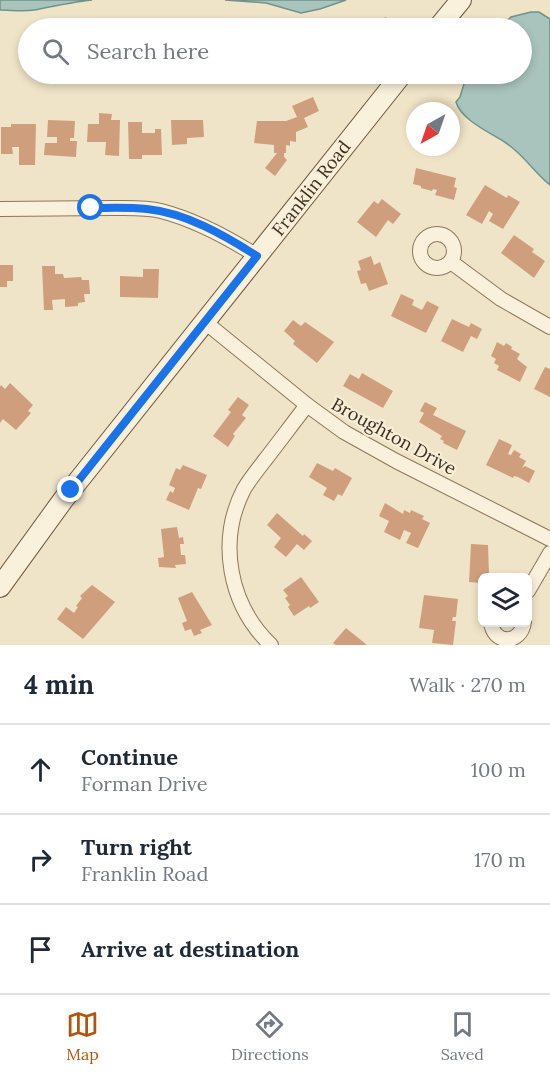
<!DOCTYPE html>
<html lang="en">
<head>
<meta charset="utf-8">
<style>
  body { margin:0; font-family:Lora,serif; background:#f2f2f3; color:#1f2937 }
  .controls { position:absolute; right:18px; bottom:18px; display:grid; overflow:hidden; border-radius:9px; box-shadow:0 3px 9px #0003 }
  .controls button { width:54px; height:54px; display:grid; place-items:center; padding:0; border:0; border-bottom:2px solid #e0e1e3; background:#fff; color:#1f2937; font:30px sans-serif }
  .compass { position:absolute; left:406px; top:102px; width:54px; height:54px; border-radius:50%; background:#fff; box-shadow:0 3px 9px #0003; rotate:220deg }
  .stop { position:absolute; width:18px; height:18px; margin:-14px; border:4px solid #1a73e8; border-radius:50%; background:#fff }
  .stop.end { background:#1a73e8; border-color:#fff; box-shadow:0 2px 6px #0008 }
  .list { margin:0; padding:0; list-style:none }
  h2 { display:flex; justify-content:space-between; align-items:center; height:78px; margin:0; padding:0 24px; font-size:26px }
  h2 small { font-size:20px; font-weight:400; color:#747a83 }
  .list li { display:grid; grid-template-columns:39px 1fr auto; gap:18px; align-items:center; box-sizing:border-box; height:90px; padding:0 24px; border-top:2px solid #e0e1e3 }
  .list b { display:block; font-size:22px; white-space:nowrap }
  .list p { margin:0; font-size:20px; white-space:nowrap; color:#747a83 }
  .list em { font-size:20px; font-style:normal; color:#747a83 }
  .icon { flex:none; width:33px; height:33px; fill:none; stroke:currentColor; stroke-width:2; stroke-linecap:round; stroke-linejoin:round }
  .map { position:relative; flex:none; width:550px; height:645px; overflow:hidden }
  .search { position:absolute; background:#fff; box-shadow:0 3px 9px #0003; left:18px; right:18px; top:18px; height:66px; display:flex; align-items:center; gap:15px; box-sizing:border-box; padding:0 21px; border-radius:33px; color:#747a83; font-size:22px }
  .sheet { height:348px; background:#fff }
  nav { display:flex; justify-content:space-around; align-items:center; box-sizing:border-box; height:84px; border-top:2px solid #e0e1e3; background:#fff; font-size:16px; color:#747a83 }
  nav a { display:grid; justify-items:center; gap:3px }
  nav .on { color:#b45309 }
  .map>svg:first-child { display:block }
  .water { fill:#a9c4bc; stroke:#6f938a; stroke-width:1.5 }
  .building { fill:#cf9f7d }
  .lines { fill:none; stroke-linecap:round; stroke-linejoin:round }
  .street-casing { stroke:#8d765c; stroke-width:16 }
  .secondary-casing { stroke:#6f573f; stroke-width:22 }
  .street { stroke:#faf1dc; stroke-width:14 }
  .secondary { stroke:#faf1dc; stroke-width:20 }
  .route { stroke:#1a73e8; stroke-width:8 }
  .labels { text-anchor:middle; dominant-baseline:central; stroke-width:4.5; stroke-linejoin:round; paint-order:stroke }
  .street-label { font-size:18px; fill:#3d2e20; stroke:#f7eed8 }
</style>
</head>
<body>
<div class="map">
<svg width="550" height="645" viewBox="0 0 550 645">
  <rect width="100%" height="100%" fill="#f0e4c8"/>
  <g class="water">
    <path d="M0 0H92C73 2 54 6 34 10 23 12 11 10 0 10Z"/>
    <path d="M225 0H346L320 9 301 13 266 3Z"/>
    <path d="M531 12H539L550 19V185C534 172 523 154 506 143 491 133 461 120 456 102L460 97 467 74H522V28H500L511 17Z"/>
  </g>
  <g class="building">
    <path d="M386 17 392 28H361Z"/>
    <path d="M313 97 319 111 304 118 308 127 296 132V142L290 141V146L286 145V153H284V157L287 160 275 176 265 168 277 153H274V145L254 143 257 121H286L297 117 292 106Z"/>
    <path d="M99 113 112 114 111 120H120L119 156 105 155 106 142H87L88 124H99Z"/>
    <path d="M48 120 75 121 74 138H70V141H77L76 157 44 155 45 143H57V137H47Z"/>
    <path d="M171 120H203L204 137 187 138V144L172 145Z"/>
    <path d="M128 122H142V133H155V129H161L162 155H142V159H129Z"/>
    <path d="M11 124H36L35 165H19V147H12L13 154H1V127H11Z"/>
    <path d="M416 168 456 178 454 187 457 188 454 200 435 195 437 190 433 189 432 191 421 188V186L413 184Z"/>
    <path d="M485 185 507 198 508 195 520 202 503 229 489 221 493 214 489 211 482 224 466 215Z"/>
    <path d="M382 199 401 214 393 224 388 220 376 237 357 222 374 201 378 204Z"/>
    <path d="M514 235 534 249 532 252 545 261 534 278 501 253Z"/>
    <path d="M371 256 374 265 380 262 388 284 369 291 366 283 361 284 357 271 361 270 358 261Z"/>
    <path d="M0 265H13V281H7V287H0Z"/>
    <path d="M42 266H55V274H63L64 278 81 277 82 280H89L90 294H84L85 302 78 303V306L65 307V299L52 300 53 310H44Z"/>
    <path d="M143 269H159L158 298 120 297V276L143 277Z"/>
    <path d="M401 294 414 300 412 305 422 310 427 301 439 307 426 333 391 316Z"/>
    <path d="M452 319 469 327 471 323 482 329 477 339 471 336 463 352 441 341Z"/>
    <path d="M293 320 301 326 305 322 334 342 317 363 293 344 295 341 284 331Z"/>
    <path d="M497 342 504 346 506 343 512 347 511 349 520 354 517 359 527 367 520 382 497 370 499 366 494 363 496 359 491 356Z"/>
    <path d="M545 367 550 369V397L534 389Z"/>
    <path d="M362 373 393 391 383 408 343 386 350 374 359 379Z"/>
    <path d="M10 383 33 405 28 411 31 413 16 430 3 419 0 423V387L1 385 5 389Z"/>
    <path d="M238 397 249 405 242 415 246 418 233 434 235 436 228 447 213 436 231 412 228 410Z"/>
    <path d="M425 402 437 408 433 415 466 431 457 450 443 443 444 441 440 439 442 436 419 422 424 413 420 411Z"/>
    <path d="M499 439 512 445 508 454 511 455 514 450 521 454 519 457 526 461 522 468 525 466 535 471 529 483 518 477 514 476 513 478 486 465Z"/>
    <path d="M317 463 333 471 335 468 352 478 342 496 338 494 334 501 323 495 327 488 309 477Z"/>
    <path d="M183 465 207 475 201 489 198 488 189 510 166 500 170 491 173 493 175 488 169 485 176 468 180 470Z"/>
    <path d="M385 503 403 514 404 510 410 513 411 510 424 516 422 519 430 523 418 548 406 543 411 533 404 530 400 540 384 532 389 521 379 516Z"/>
    <path d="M277 513 303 536 304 534 312 541 304 550 297 544 286 557 274 547 281 538 267 525Z"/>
    <path d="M177 527 179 538 183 537 184 544H180L181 555H185L186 564 175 565 176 568 159 567 158 558 164 557 161 529Z"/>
    <path d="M471 544 488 545 489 574H482L481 583 469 582Z"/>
    <path d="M301 577 319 602 310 608 309 606 294 616 288 607 290 605 285 598 288 596 283 590Z"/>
    <path d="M92 585 115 602 83 639 57 619 66 607 74 613 78 607 76 606 82 598 80 596Z"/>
    <path d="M192 592 212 625 200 630 202 633 194 636 191 629 185 631 182 623 187 621 178 598Z"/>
    <path d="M424 595 458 599 456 617H453L452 621H456L453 645 432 643 434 630 419 628Z"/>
    <path d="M346 628 367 645H336L333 643Z"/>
  </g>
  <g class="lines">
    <defs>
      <g id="street">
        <path d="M0 209C37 209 74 208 111 208 128 208 145 207 161 211 196 220 227 237 257 256"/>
        <circle cx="437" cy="251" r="17"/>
        <path d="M451 262 501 299 550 327"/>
        <path d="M205 322 307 405 344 432 396 461 550 539"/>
        <path d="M528 591 550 553"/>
        <path d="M491 622C493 645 521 645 524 622"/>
        <path d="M271 645C229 605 217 541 244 489 250 479 258 469 265 460 279 442 293 423 307 405"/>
      </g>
      <g id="secondary">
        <path d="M438 28 461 0"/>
        <path d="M0 587 63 500 402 74"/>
      </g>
    </defs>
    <use href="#street" class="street-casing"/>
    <use href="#secondary" class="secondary-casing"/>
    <use href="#street" class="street"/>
    <use href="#secondary" class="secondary"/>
  </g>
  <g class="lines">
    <path class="route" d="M71 490 257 256C224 235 186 213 147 209 128 207 109 208 91 208"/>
  </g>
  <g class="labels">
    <g class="street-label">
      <text transform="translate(311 188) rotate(-52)">Franklin Road</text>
      <text transform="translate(394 436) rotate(29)">Broughton Drive</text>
    </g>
  </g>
</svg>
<div class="controls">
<button><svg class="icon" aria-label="layers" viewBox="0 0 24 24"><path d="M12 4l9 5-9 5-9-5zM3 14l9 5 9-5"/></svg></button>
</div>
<svg class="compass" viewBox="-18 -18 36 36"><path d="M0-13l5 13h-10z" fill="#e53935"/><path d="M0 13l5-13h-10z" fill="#747a83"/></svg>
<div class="stop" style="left:91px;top:208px"></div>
<div class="stop end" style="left:71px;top:490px"></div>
<div class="search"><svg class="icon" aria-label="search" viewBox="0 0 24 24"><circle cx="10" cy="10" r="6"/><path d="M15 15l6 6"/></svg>Search here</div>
</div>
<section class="sheet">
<h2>4 min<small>Walk · 270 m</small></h2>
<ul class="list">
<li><svg class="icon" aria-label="ahead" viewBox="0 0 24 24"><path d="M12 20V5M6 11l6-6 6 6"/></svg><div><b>Continue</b><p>Forman Drive</p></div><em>100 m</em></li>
<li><svg class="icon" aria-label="right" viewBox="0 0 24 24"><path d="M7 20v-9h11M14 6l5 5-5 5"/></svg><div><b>Turn right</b><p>Franklin Road</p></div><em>170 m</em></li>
<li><svg class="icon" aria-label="arrive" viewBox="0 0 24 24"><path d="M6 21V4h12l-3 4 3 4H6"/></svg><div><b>Arrive at destination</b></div></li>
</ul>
</section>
<nav>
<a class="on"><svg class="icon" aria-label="map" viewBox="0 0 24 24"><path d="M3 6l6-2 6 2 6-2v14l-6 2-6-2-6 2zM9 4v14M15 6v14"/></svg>Map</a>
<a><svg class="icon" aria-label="directions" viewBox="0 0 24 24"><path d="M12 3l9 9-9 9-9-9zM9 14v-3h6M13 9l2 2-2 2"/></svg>Directions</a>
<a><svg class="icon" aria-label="saved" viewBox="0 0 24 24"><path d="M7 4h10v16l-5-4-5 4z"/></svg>Saved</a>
</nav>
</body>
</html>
